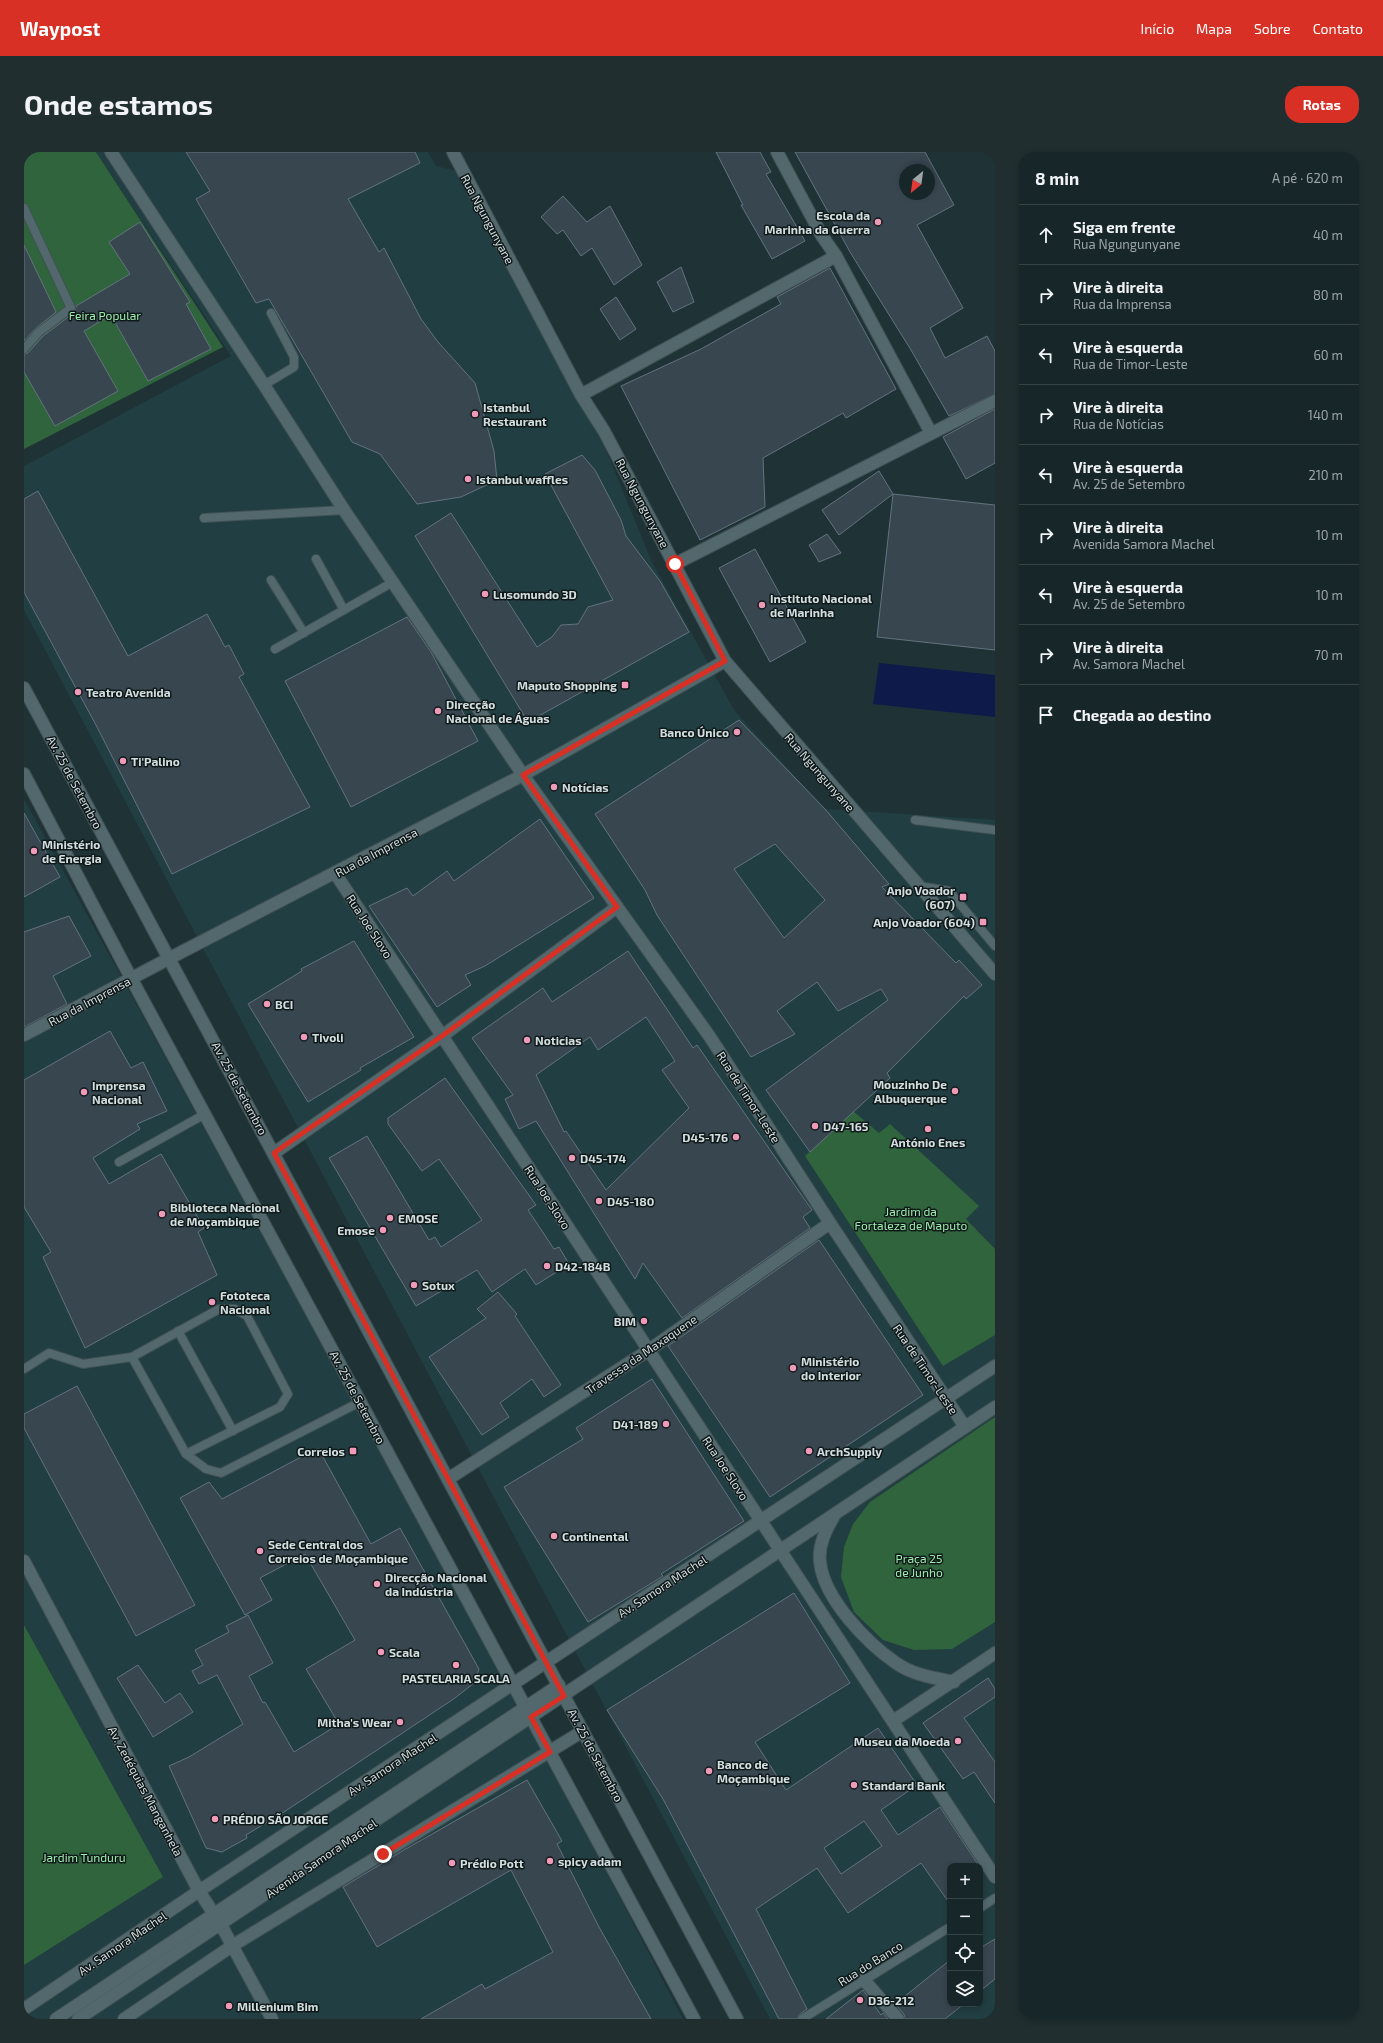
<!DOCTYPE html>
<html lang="pt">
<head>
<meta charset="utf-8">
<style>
  body { margin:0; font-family:"Exo 2",sans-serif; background:#202e30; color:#f1f3f6 }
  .controls { position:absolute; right:12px; bottom:12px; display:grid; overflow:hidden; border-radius:8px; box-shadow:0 2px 6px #0003 }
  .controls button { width:36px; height:36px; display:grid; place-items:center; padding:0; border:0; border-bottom:1px solid #364345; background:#172628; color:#f1f3f6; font:20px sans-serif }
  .compass { position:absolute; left:875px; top:12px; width:36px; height:36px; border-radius:50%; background:#172628; box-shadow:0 2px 6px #0003; rotate:209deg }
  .stop { position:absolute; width:12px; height:12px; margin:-9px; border:3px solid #d93025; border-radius:50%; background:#fff }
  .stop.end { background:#d93025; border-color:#fff; box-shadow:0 1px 4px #0008 }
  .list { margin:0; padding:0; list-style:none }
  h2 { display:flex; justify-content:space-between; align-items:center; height:52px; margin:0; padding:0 16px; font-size:17px }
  h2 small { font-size:13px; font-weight:400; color:#9ea5a8 }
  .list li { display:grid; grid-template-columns:26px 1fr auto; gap:12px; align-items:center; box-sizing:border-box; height:60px; padding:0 16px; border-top:1px solid #364345 }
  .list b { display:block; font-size:15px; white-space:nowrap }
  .list p { margin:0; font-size:13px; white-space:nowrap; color:#9ea5a8 }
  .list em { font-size:13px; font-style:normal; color:#9ea5a8 }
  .icon { flex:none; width:22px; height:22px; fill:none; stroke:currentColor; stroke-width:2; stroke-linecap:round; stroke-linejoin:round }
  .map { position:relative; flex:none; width:971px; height:1867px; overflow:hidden; border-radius:16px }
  header { display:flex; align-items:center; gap:24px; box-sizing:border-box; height:56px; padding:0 20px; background:#d93025; color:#fff }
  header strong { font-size:19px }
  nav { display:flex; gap:22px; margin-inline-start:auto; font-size:14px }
  .intro { display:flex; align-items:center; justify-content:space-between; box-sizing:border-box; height:96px; padding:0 24px }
  h1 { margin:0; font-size:28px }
  .button { padding:10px 18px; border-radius:16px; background:#d93025; color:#fff; font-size:14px; font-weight:700 }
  main { display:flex; gap:24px; padding:0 24px }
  aside { flex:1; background:#172628; border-radius:16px; box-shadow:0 2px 6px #0003 }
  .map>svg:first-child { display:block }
  .built { fill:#213e42; fill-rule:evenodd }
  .green { fill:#30643c }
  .water { fill:#0e1a49 }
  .building { fill:#384650; stroke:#63737e; fill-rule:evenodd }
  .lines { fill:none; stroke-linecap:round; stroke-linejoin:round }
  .lane-casing { stroke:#405154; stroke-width:10 }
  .street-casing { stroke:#405154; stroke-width:14 }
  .secondary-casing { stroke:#405154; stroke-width:14 }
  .lane { stroke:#53686c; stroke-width:8 }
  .street { stroke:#53686c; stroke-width:12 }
  .secondary { stroke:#53686c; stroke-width:12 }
  .route { stroke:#d93025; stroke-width:5 }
  .poi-dot { fill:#ef9ab8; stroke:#10191a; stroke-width:1.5 }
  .labels { text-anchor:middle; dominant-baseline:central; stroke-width:3; stroke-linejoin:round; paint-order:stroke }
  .poi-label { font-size:12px; font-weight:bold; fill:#d3dee0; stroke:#10191a; text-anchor:start }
  .street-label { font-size:12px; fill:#d3dee0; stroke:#10191a }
  .park-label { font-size:12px; fill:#9eedad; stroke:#10191a }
</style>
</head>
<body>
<header>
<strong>Waypost</strong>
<nav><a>Início</a><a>Mapa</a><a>Sobre</a><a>Contato</a></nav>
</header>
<div class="intro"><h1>Onde estamos</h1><a class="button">Rotas</a></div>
<main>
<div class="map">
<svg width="971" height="1867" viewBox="0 0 971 1867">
  <rect width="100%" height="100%" fill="#1f3336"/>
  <g class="built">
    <path d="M72 0H404L412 14 432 19 564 254 627 408 710 558 801 657 971 668V1867H746L0 458V314L207 204ZM926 1714H956V1852H926Z"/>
    <path d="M0 647 493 1548 659 1867H0Z"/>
  </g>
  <g class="green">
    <path d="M0 0H72L199 195 0 297Z"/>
    <path d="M829 959 855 981 866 972 955 1054 942 1067 971 1097V1183L919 1214 781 1004Z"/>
    <path d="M971 1265V1470L928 1497 890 1498 859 1488 830 1460 817 1425 820 1395 829 1372 846 1350Z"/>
    <path d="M0 1473 139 1725 0 1813Z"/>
  </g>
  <path class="water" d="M855 511 971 523V565L849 552Z"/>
  <g class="building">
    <path d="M162 0H391L396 11 324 47 355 100 360 96 397 167 414 190 451 231 470 299 473 328 437 345 393 352 356 302 328 290 245 147 232 151 172 47 186 39Z"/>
    <path d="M692 0H736L747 20 742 22 781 89 748 107 717 53H719Z"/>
    <path d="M771 0H901L930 53 893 73 939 156 906 176 921 206 963 184 971 199V242L925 264 887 198 826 100ZM881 18H905V42H881Z"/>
    <path d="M539 44 563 70 586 54 618 113 590 133 568 96 557 104 539 78 533 82 517 65Z"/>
    <path d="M116 70 166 150 162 152 187 197 124 229 87 163 60 179 94 239 31 274 0 220V202L4 201 19 184 51 160 52 154 106 122 85 90Z"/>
    <path d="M0 93 32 160 12 176 0 189Z"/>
    <path d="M657 115 670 150 649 160 633 130Z"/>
    <path d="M806 116 872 237 822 266 819 261 739 306 741 355 676 388 597 234 677 197 757 152 753 145Z"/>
    <path d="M592 145 612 177 596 188 576 157Z"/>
    <path d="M971 257V311L942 327 919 285Z"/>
    <path d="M558 303 571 318 597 368 602 384 636 429 665 480 504 570 391 384 427 361 513 495 528 485 537 473 554 472 564 455 589 448 521 322Z"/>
    <path d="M855 319 869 342 815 383 798 358Z"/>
    <path d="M14 339 104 504 183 462 201 495 205 493 220 522 215 525 286 655 148 722 73 575 0 440V347Z"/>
    <path d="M869 342 971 353V498L853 485Z"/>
    <path d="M803 382 817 401 795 410 785 393Z"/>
    <path d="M731 397 782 490 746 510 695 416Z"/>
    <path d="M383 465 407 500 454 589 327 655 261 529Z"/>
    <path d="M715 568 801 657 865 732 858 735 932 811 935 808 958 833 942 847 940 844 863 921 866 926 786 1000 742 938 864 848 857 837 814 859 793 830 753 859 771 882 727 905 633 763 621 738 571 662ZM751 692 801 748 760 786 710 717Z"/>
    <path d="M0 661 36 725 0 745Z"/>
    <path d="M516 667 570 746 461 814 441 823 447 833 413 855 345 754 383 736 389 744 423 719 430 729Z"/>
    <path d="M45 764 67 804 29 824 43 852 0 875V780Z"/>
    <path d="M330 789 390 885 336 916 337 918 284 950 224 852 278 819 277 817Z"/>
    <path d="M604 799 669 896 673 893 788 1058 779 1065 786 1076 658 1166 619 1111 611 1127 512 969 495 977 481 947 489 943 448 886 519 836 528 850ZM622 865 651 909 638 918 665 956 582 1038 542 979 540 980 512 923 566 885 574 898Z"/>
    <path d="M86 879 107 916 119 910 143 959 113 972 116 977 69 1006 85 1032 137 1002 180 1076 174 1080 193 1123 61 1196 19 1105 27 1100 0 1055V928Z"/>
    <path d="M421 926 512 1053 504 1058 530 1097 535 1095 545 1112 512 1133 501 1117 468 1140 453 1118 392 1154 305 1006 343 984 405 1088 411 1085 417 1095 458 1068 415 1007 398 1019 364 972V966Z"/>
    <path d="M795 1088 899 1243 746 1345 644 1194Z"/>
    <path d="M474 1140 493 1162 491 1164 537 1233 520 1245 508 1227 476 1251 485 1265 458 1283 405 1205 462 1166 453 1157Z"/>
    <path d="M628 1227 720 1369 637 1422 639 1424 631 1429 564 1470 480 1335 559 1287 552 1276Z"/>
    <path d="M53 1234 171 1453 112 1484 0 1276V1262Z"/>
    <path d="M294 1296 347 1392 376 1376 455 1517 450 1531 431 1546 260 1660 222 1683 223 1686 198 1700 182 1696 145 1614 165 1605 219 1572 193 1523 175 1532 168 1519 179 1513 171 1498 205 1480 202 1474 224 1463 249 1511 225 1524 239 1551 241 1550 270 1600 315 1572 282 1517 331 1488 281 1402 236 1426 248 1448 221 1463 156 1346 185 1330 198 1347Z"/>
    <path d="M770 1441 826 1531 731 1590 762 1638 854 1576 893 1633 857 1658 874 1683 916 1655 955 1714H926V1752L897 1711 824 1761 793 1716 732 1757 783 1857 775 1863 773 1867H755L639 1647 583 1558ZM840 1669 858 1694 817 1722 800 1696Z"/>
    <path d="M114 1513 141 1551 156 1541 169 1560 129 1585 93 1526Z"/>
    <path d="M964 1526 971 1537V1545L940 1566 971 1610V1651L950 1620 939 1627 899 1571Z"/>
    <path d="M503 1628 538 1689 533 1692 575 1775 627 1867H397L458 1832 461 1837 529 1800 487 1718 353 1795 319 1735 380 1698Z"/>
    <path d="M971 1787V1827L956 1839V1796Z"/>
    <path d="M926 1808V1852H940L921 1867H881L880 1862 871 1852Z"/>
    <path d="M839 1838 857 1863 859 1861 864 1867H802Z"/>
  </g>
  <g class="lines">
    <defs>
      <g id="lane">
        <path d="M0 56 47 156 15 180 0 197"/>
        <path d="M240 233 270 215V205L247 161"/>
        <path d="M180 366 320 358"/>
        <path d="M292 407 320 458"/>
        <path d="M247 428 280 481"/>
        <path d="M251 497 369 430"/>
        <path d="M891 668 971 678"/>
        <path d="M895 734 925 739 971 794"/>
        <path d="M95 1010 181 962"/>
        <path d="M154 1179 209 1279"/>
        <path d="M108 1205 162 1302 182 1317 197 1321 338 1249"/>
        <path d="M0 1217 25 1201 59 1212 108 1205 195 1157H211L223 1164 264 1242 256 1255 162 1302"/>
        <path d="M956 1756 971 1746"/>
        <path d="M778 1867 926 1775"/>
      </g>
      <g id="street">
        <path d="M87 0 240 233 320 358 499 623 686 885 806 1071 941 1275"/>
        <path d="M429 0 557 243 580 279 701 509 971 822"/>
        <path d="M753 0 798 84 812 104 907 281"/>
        <path d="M557 243 812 104"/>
        <path d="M651 412 971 249"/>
        <path d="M311 721 971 1725"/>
        <path d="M146 806 499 623 701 509"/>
        <path d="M250 1001 418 884 593 755"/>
        <path d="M424 1327 625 1198 806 1071"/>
        <path d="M810 1364C802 1378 794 1393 796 1410 800 1447 843 1491 872 1511 889 1523 910 1526 930 1530"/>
        <path d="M0 1409 175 1739 197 1773 248 1867"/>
        <path d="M869 1569 971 1501"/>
        <path d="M840 1828 874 1867"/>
        <path d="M0 1857 175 1739 971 1214"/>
        <path d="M32 1867 535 1533"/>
        <path d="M54 1867 971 1255"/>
        <path d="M100 1867 208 1794 559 1579"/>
      </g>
      <g id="secondary">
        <path d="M0 536 713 1867"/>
        <path d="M0 622 107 826 670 1867"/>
        <path d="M0 883 146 806"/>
      </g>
    </defs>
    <use href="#lane" class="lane-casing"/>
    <use href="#street" class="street-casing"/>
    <use href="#secondary" class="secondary-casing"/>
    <use href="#lane" class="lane"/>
    <use href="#street" class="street"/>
    <use href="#secondary" class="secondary"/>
  </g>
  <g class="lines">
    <path class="route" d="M359 1702 526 1600 507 1565 540 1544 250 1001 418 884 593 755 499 623 701 509 651 412"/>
  </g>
  <g class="poi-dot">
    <circle cx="854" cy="70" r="4"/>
    <circle cx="451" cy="262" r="4"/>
    <circle cx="444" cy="327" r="4"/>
    <circle cx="461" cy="442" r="4"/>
    <circle cx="738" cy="453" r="4"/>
    <rect x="597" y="529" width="8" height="8" rx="2"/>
    <circle cx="54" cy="540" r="4"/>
    <circle cx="414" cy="559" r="4"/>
    <circle cx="713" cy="580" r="4"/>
    <circle cx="99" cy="609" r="4"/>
    <circle cx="530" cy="635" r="4"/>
    <circle cx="10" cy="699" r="4"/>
    <rect x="935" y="741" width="8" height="8" rx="2"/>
    <rect x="955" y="766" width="8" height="8" rx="2"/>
    <circle cx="243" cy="852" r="4"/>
    <circle cx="280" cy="885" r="4"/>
    <circle cx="503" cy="888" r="4"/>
    <circle cx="931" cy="939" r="4"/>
    <circle cx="60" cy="940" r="4"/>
    <circle cx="791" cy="974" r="4"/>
    <circle cx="904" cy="977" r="4"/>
    <circle cx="712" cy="985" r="4"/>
    <circle cx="548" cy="1006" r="4"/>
    <circle cx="575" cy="1049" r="4"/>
    <circle cx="138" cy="1062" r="4"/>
    <circle cx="366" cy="1066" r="4"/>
    <circle cx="359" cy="1078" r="4"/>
    <circle cx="523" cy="1114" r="4"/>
    <circle cx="390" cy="1133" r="4"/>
    <circle cx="188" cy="1150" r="4"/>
    <circle cx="620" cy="1169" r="4"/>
    <circle cx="769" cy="1216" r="4"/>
    <circle cx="642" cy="1272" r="4"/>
    <rect x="325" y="1295" width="8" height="8" rx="2"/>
    <circle cx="785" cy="1299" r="4"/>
    <circle cx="530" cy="1384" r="4"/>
    <circle cx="236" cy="1399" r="4"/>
    <circle cx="353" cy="1432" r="4"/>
    <circle cx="357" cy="1500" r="4"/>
    <circle cx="432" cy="1513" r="4"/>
    <circle cx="376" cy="1570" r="4"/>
    <circle cx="934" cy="1589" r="4"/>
    <circle cx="685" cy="1619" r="4"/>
    <circle cx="830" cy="1633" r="4"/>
    <circle cx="191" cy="1667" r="4"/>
    <circle cx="526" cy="1709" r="4"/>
    <circle cx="428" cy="1711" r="4"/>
    <circle cx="836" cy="1848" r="4"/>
    <circle cx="205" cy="1854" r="4"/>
  </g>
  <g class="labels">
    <g class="poi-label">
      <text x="846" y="63" text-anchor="end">Escola da<tspan x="846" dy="14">Marinha da Guerra</tspan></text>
      <text x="459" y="255">Istanbul<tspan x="459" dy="14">Restaurant</tspan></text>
      <text x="452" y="327">Istanbul waffles</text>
      <text x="469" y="442">Lusomundo 3D</text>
      <text x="746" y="446">Instituto Nacional<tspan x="746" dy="14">de Marinha</tspan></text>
      <text x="593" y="533" text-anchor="end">Maputo Shopping</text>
      <text x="62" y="540">Teatro Avenida</text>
      <text x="422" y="552">Direcção<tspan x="422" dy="14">Nacional de Águas</tspan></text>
      <text x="705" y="580" text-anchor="end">Banco Único</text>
      <text x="107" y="609">Ti'Palino</text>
      <text x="538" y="635">Notícias</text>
      <text x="18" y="692">Ministério<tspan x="18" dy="14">de Energia</tspan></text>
      <text x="931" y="738" text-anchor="end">Anjo Voador<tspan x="931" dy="14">(607)</tspan></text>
      <text x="951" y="770" text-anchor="end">Anjo Voador (604)</text>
      <text x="251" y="852">BCI</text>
      <text x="288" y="885">Tivoli</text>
      <text x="511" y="888">Noticias</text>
      <text x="923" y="932" text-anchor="end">Mouzinho De<tspan x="923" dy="14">Albuquerque</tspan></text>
      <text x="68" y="933">Imprensa<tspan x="68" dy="14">Nacional</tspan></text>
      <text x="799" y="974">D47-165</text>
      <text x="704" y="985" text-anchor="end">D45-176</text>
      <text x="904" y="990" text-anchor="middle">António Enes</text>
      <text x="556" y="1006">D45-174</text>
      <text x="583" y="1049">D45-180</text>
      <text x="146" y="1055">Biblioteca Nacional<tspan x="146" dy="14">de Moçambique</tspan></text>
      <text x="374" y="1066">EMOSE</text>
      <text x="351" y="1078" text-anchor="end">Emose</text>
      <text x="531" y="1114">D42-184B</text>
      <text x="398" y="1133">Sotux</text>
      <text x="196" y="1143">Fototeca<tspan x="196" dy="14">Nacional</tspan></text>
      <text x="612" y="1169" text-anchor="end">BIM</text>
      <text x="777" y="1209">Ministério<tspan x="777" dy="14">do Interior</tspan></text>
      <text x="634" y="1272" text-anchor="end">D41-189</text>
      <text x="321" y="1299" text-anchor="end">Correios</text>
      <text x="793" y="1299">ArchSupply</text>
      <text x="538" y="1384">Continental</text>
      <text x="244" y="1392">Sede Central dos<tspan x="244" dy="14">Correios de Moçambique</tspan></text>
      <text x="361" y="1425">Direcção Nacional<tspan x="361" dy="14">da Indústria</tspan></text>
      <text x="365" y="1500">Scala</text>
      <text x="432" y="1526" text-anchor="middle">PASTELARIA SCALA</text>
      <text x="368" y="1570" text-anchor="end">Mitha's Wear</text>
      <text x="926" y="1589" text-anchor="end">Museu da Moeda</text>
      <text x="693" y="1612">Banco de<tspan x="693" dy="14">Moçambique</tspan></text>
      <text x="838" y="1633">Standard Bank</text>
      <text x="199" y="1667">PRÉDIO SÃO JORGE</text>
      <text x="534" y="1709">spicy adam</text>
      <text x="436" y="1711">Prédio Pott</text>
      <text x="844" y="1848">D36-212</text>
      <text x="213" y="1854">Millenium Bim</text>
    </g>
    <g class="street-label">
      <text transform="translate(464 67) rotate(62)">Rua Ngungunyane</text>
      <text transform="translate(619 351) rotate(62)">Rua Ngungunyane</text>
      <text transform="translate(796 620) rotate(49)">Rua Ngungunyane</text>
      <text transform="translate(51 630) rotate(62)">Av. 25 de Setembro</text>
      <text transform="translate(352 700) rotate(-28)">Rua da Imprensa</text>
      <text transform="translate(346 774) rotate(57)">Rua Joe Slovo</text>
      <text transform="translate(65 849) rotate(-28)">Rua da Imprensa</text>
      <text transform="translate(216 936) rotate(62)">Av. 25 de Setembro</text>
      <text transform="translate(725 945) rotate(57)">Rua de Timor-Leste</text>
      <text transform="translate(524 1045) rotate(57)">Rua Joe Slovo</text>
      <text transform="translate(617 1202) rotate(-34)">Travessa da Maxaquene</text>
      <text transform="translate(902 1217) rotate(56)">Rua de Timor-Leste</text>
      <text transform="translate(334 1245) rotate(62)">Av. 25 de Setembro</text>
      <text transform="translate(702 1316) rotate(57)">Rua Joe Slovo</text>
      <text transform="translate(638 1434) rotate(-33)">Av. Samora Machel</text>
      <text transform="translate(572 1603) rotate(62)">Av. 25 de Setembro</text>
      <text transform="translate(368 1612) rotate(-33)">Av. Samora Machel</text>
      <text transform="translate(122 1639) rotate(62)">Av. Zedéquias Manganhela</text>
      <text transform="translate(297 1706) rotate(-34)">Avenida Samora Machel</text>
      <text transform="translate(98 1791) rotate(-34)">Av. Samora Machel</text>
      <text transform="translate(846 1811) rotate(-32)">Rua do Banco</text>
    </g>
    <g class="park-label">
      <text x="81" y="163">Feira Popular</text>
      <text x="887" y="1059">Jardim da<tspan x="887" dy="14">Fortaleza de Maputo</tspan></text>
      <text x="895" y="1406">Praça 25<tspan x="895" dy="14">de Junho</tspan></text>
      <text x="60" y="1705">Jardim Tunduru</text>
    </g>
  </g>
</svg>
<div class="controls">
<button>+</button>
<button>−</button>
<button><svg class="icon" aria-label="locate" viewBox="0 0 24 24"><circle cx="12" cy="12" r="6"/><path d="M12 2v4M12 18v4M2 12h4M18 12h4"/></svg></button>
<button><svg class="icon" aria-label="layers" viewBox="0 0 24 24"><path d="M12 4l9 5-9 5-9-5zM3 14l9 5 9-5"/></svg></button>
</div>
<svg class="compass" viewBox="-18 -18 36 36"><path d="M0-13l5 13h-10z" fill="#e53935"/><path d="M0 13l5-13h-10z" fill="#9ea5a8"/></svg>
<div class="stop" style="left:651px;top:412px"></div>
<div class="stop end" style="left:359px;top:1702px"></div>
</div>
<aside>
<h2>8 min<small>A pé · 620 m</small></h2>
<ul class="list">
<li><svg class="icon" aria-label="ahead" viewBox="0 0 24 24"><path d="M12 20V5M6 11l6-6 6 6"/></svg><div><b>Siga em frente</b><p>Rua Ngungunyane</p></div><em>40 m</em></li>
<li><svg class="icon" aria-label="right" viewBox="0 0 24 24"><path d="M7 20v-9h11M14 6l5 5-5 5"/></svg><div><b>Vire à direita</b><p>Rua da Imprensa</p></div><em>80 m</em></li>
<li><svg class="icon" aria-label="left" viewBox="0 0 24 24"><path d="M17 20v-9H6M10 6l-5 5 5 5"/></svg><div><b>Vire à esquerda</b><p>Rua de Timor-Leste</p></div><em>60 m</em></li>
<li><svg class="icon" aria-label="right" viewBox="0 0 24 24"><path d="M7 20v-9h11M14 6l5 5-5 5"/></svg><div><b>Vire à direita</b><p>Rua de Notícias</p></div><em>140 m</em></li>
<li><svg class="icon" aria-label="left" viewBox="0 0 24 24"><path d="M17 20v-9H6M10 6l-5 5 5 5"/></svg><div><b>Vire à esquerda</b><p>Av. 25 de Setembro</p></div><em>210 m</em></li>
<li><svg class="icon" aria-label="right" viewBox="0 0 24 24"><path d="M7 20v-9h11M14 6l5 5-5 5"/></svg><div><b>Vire à direita</b><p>Avenida Samora Machel</p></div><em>10 m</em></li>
<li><svg class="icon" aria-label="left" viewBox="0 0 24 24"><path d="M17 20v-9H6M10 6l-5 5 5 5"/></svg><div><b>Vire à esquerda</b><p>Av. 25 de Setembro</p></div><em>10 m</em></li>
<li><svg class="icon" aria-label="right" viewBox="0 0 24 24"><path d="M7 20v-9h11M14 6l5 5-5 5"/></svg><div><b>Vire à direita</b><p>Av. Samora Machel</p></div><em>70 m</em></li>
<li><svg class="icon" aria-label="arrive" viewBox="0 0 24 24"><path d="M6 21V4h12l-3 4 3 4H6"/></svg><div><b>Chegada ao destino</b></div></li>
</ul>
</aside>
</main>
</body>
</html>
